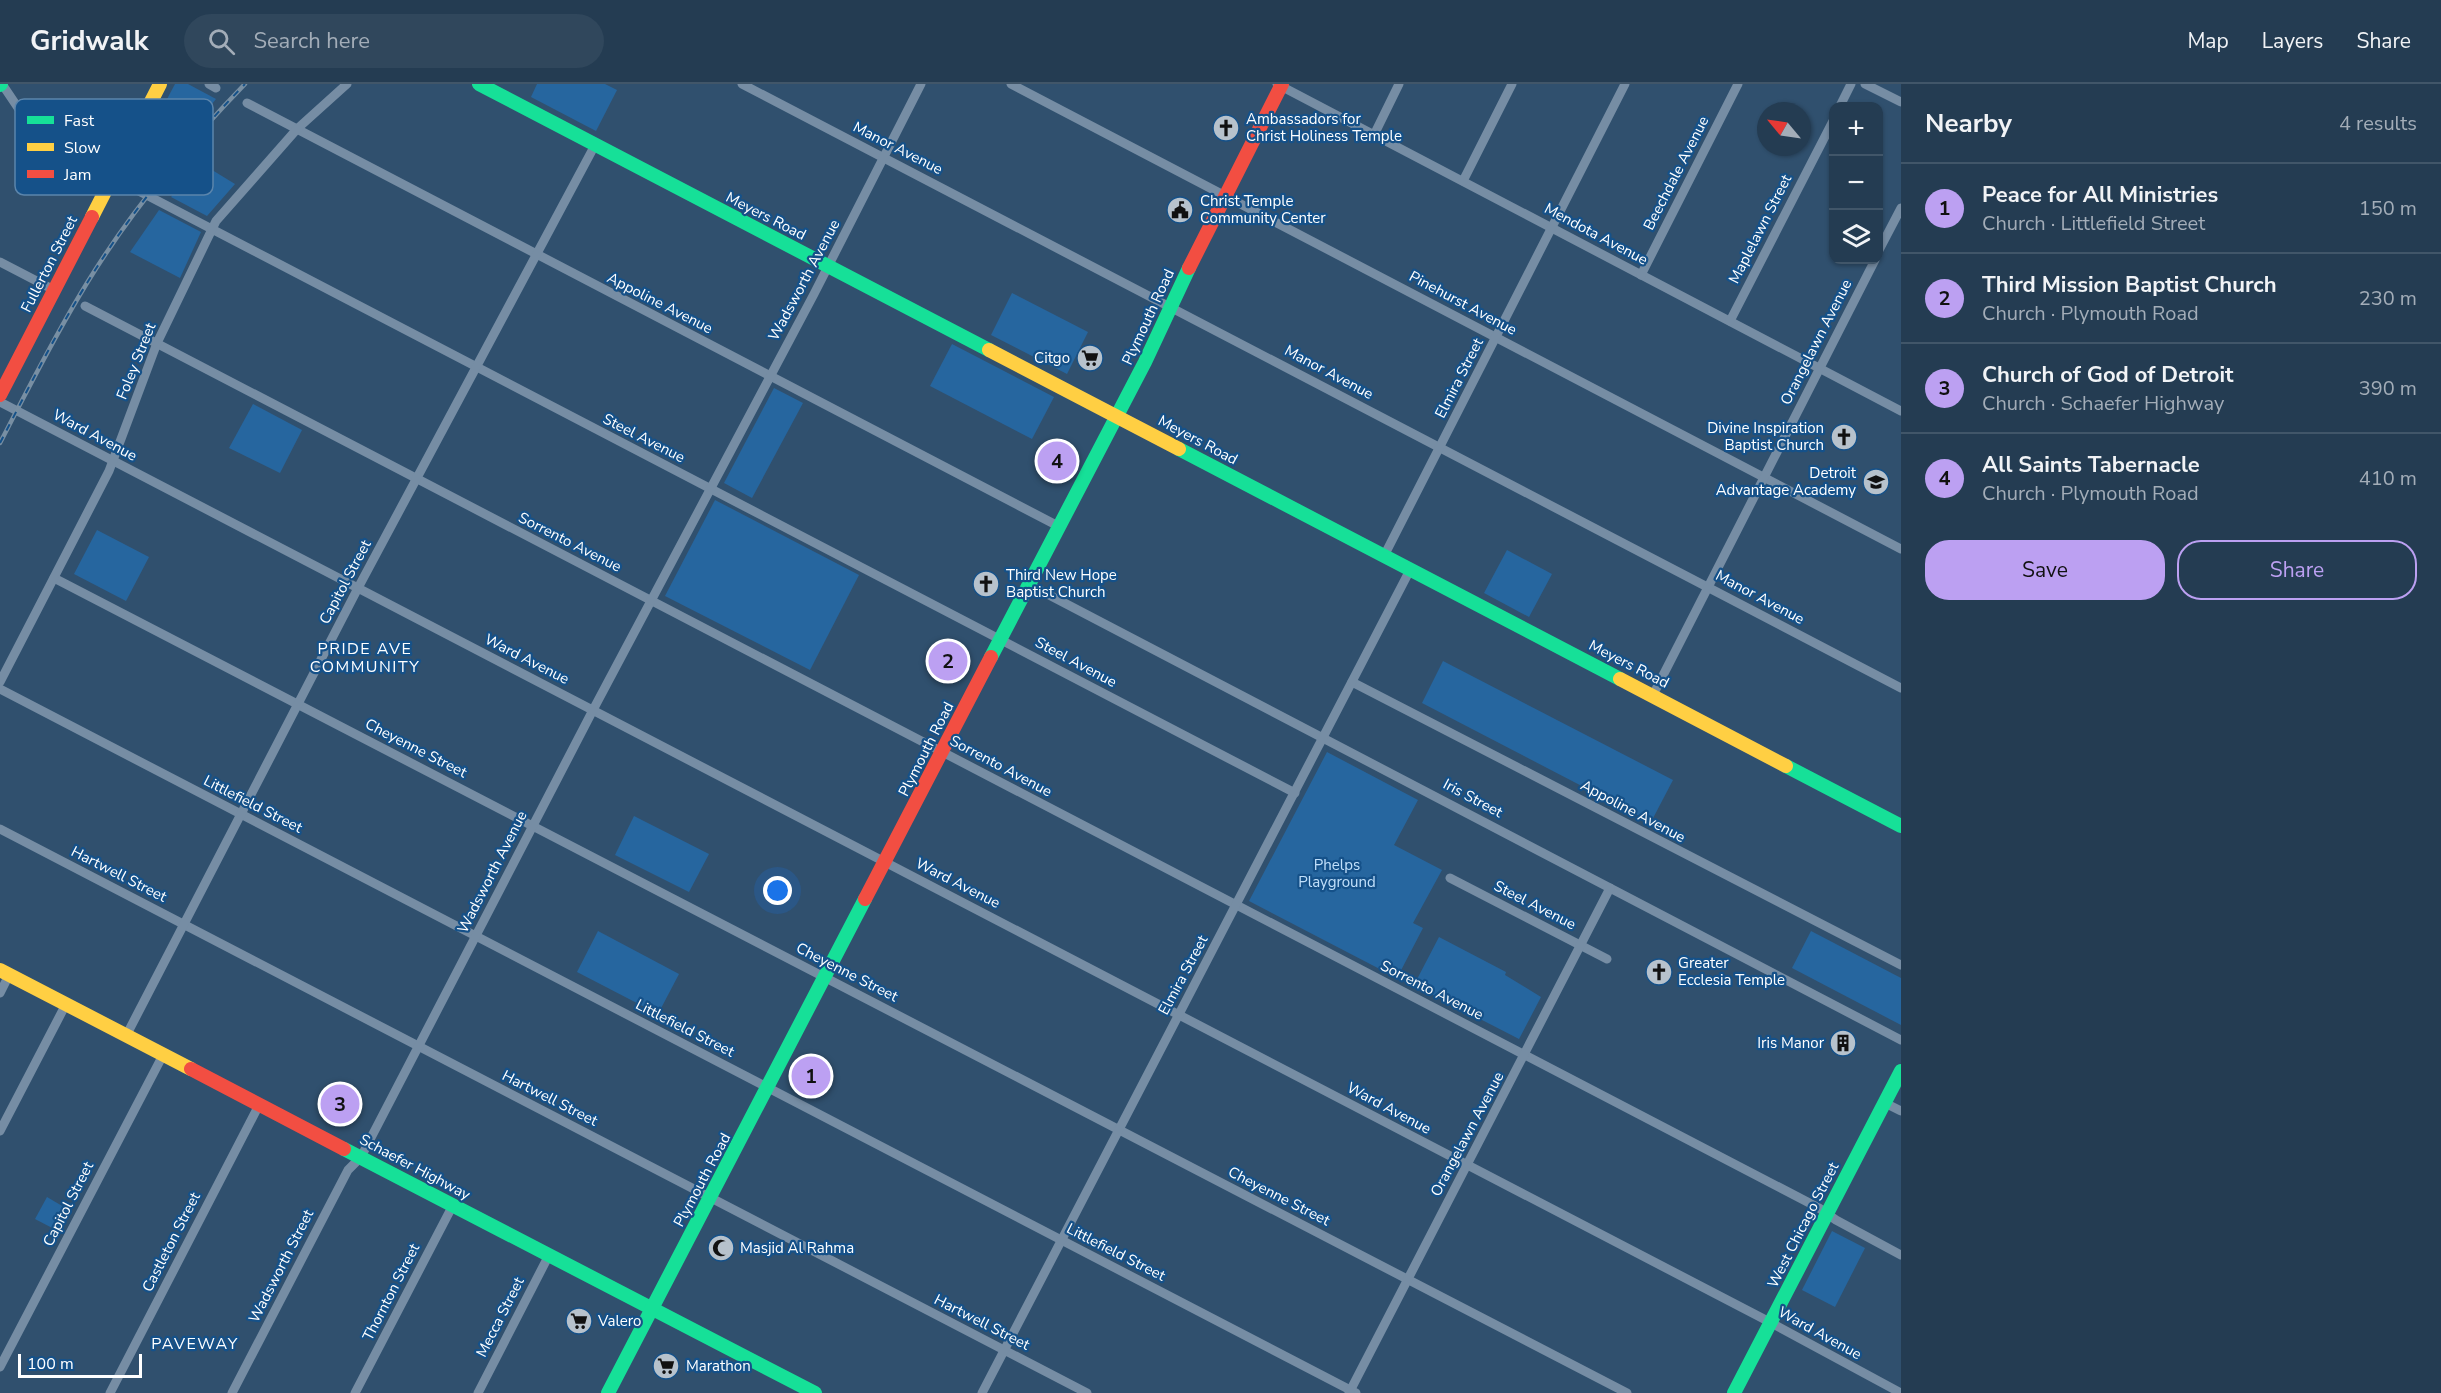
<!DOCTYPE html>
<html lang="en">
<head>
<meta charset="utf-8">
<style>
  body { margin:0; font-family:"Nunito Sans",sans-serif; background:#30475c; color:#f1f3f6 }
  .controls { position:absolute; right:18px; top:18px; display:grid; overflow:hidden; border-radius:12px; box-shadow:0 2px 4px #0004 }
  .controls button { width:54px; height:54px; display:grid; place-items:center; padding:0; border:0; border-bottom:2px solid #415669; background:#243c52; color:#f1f3f6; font:30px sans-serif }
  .compass { position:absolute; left:1757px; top:18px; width:54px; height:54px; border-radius:50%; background:#243c52; box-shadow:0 2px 4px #0004; rotate:299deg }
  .scale { position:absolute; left:18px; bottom:15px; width:124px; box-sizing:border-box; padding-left:6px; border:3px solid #fff; border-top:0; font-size:16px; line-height:21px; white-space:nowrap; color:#fff; -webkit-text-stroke:4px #155189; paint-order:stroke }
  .you { position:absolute; left:778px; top:807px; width:21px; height:21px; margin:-15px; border:4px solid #fff; border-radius:50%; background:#1a73e8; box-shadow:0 0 0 9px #1a73e833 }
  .badge { display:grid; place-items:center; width:39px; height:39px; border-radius:50%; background:#bca0f2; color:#111; font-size:20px; font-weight:700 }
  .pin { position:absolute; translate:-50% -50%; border:3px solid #fff; box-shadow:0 2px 6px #0006 }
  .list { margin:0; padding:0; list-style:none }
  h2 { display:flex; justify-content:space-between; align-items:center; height:78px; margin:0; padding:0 24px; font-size:26px }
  h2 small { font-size:20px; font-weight:400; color:#a3adb8 }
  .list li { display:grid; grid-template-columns:39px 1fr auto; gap:18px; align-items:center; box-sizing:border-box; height:90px; padding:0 24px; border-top:2px solid #415669 }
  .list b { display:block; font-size:22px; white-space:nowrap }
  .list p { margin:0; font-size:20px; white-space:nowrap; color:#a3adb8 }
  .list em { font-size:20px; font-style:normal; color:#a3adb8 }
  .actions { display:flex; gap:12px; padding:18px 24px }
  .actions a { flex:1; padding:14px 0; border:2px solid #bca0f2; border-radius:24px; text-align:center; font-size:21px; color:#bca0f2 }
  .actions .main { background:#bca0f2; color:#111 }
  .icon { flex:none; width:33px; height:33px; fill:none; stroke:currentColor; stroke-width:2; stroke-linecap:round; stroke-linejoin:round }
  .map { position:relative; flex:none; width:1901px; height:1309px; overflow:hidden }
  header { display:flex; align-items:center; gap:36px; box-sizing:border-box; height:84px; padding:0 30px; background:#243c52; border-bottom:2px solid #415669 }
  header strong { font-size:28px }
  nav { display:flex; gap:33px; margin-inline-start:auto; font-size:21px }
  .search { width:420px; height:54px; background:#30475c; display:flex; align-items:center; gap:15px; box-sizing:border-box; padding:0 21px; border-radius:33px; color:#a3adb8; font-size:22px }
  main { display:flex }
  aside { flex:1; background:#243c52 }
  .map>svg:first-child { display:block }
  .green { fill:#26669f }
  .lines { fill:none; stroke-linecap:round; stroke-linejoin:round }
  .street { stroke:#768da4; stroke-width:9 }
  .fast { stroke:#16e098; stroke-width:14 }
  .slow { stroke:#ffcf43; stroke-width:14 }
  .jam { stroke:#f24e42; stroke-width:14 }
  .rail-casing { stroke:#788fa3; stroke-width:4.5 }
  .rail { stroke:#155189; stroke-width:2; stroke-dasharray:7; stroke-linecap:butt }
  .labels { text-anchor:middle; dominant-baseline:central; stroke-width:4.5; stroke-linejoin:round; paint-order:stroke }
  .poi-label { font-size:15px; fill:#fff; stroke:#155189; text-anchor:start }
  .street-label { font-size:15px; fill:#fff; stroke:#155189 }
  .park-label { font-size:15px; fill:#c1e0fb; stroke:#155189 }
  .neighbourhood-label { font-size:16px; letter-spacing:1.5px; fill:#fff; stroke:#155189 }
  .key { fill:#155189; stroke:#5b85ac; stroke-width:1.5 }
  .key-label { font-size:16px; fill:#fff }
</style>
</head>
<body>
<header>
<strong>Gridwalk</strong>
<div class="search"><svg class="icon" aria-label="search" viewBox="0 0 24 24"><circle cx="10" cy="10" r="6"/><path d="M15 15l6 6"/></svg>Search here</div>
<nav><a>Map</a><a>Layers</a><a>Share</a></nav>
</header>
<main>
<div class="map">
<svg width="1901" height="1309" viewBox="0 0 1901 1309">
  <rect width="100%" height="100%" fill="#30506e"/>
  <g class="green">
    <path d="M175 0H188L216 15 148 98 129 87Z"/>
    <path d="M537 0H605L617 6 596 47 531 13Z"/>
    <path d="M199 78 235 100 207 132 171 113Z"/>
    <path d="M159 126 201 148 180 194 130 168Z"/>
    <path d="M1012 209 1088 248 1067 290 991 251Z"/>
    <path d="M952 260 1054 313 1032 355 930 302Z"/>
    <path d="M774 304 803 319 752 414 724 399Z"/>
    <path d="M253 320 302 346 280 389 229 364Z"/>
    <path d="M715 416 859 491 810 586 665 512Z"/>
    <path d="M97 446 149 473 126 517 74 490Z"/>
    <path d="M1507 466 1552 490 1529 533 1484 509Z"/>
    <path d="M1443 577 1673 696 1651 738 1422 619Z"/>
    <path d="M1327 668 1418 716 1394 761 1442 786 1413 839 1423 844 1397 894 1249 817Z"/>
    <path d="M634 732 709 770 689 808 615 771Z"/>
    <path d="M598 847 679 890 658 930 577 888Z"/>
    <path d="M1811 847 1901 894V941L1792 884Z"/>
    <path d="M1439 853 1506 888 1505 891 1541 913 1519 955 1414 901Z"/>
    <path d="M47 1113 69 1126 58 1147 35 1135Z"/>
    <path d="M1832 1147 1865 1164 1835 1223 1802 1206Z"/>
  </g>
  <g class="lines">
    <g class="street">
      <path d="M2 0 39 55 1295 709"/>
      <path d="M209 0 216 4"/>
      <path d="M742 0 1901 604"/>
      <path d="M1011 0 1901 465"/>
      <path d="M1277 0 1901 327"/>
      <path d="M1865 0 1901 18"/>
      <path d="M247 19 1060 443"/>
      <path d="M1840 22 1851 0"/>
      <path d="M1374 51 1399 0"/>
      <path d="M1463 97 1512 0"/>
      <path d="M1878 168 1901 124"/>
      <path d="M0 178 54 206"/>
      <path d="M1641 191 1738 0"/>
      <path d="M85 222 1819 1124 1836 1136 1901 1171"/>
      <path d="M1730 237 1834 35"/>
      <path d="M0 318 1762 1234 1901 1309"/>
      <path d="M1384 472 1625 0"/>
      <path d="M54 494 1627 1309"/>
      <path d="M1030 501 1901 956"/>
      <path d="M0 598 109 387 157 259 216 137 297 45 347 0"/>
      <path d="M1352 598 1901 881"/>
      <path d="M0 605 1356 1309"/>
      <path d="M1653 611 1875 176"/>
      <path d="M0 745 1087 1309"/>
      <path d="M1450 794 1607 875"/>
      <path d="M0 909 9 891"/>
      <path d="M126 952 358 504 595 61"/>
      <path d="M1885 1019 1901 1027"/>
      <path d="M0 1047 66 920"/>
      <path d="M0 1283 163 971"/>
      <path d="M110 1309 259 1021"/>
      <path d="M232 1309 348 1086 361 1073 593 626 814 210 921 0"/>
      <path d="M355 1309 453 1121"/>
      <path d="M478 1309 549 1171"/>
      <path d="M982 1309 1410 486"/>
      <path d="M1349 1309 1610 804"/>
    </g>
    <g class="fast">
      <path d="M479 0 989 266"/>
      <path d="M0 1 1 0"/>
      <path d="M1179 365 1620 595"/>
      <path d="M991 573 1145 278 1189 184"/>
      <path d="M1786 682 1901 742"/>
      <path d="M344 1065 815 1309"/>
      <path d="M608 1309 865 815"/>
      <path d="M1734 1309 1901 987"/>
    </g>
    <g class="slow">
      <path d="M92 133 160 0"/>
      <path d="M989 266 1179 365"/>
      <path d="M1620 595 1786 682"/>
      <path d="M0 886 191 985"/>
    </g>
    <g class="jam">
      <path d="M1189 184 1282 0"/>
      <path d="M0 311 92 133"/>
      <path d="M865 815 991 573"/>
      <path d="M191 985 344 1065"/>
    </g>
    <defs>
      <path id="rail" d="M0 359C28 305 55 251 87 199 131 127 186 61 245 0"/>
    </defs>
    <use href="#rail" class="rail-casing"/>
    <use href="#rail" class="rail"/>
  </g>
  <defs>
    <symbol id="church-disc" viewBox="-11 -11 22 22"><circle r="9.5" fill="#b7c2cc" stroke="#155189"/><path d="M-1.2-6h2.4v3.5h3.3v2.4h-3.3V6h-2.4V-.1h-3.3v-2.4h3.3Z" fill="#111"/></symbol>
    <symbol id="civic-disc" viewBox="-11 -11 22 22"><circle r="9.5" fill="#b7c2cc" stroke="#155189"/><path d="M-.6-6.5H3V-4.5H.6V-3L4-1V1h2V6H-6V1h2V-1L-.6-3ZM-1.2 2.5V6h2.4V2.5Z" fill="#111"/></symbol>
    <symbol id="supermarket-disc" viewBox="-11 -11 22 22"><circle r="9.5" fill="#b7c2cc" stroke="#155189"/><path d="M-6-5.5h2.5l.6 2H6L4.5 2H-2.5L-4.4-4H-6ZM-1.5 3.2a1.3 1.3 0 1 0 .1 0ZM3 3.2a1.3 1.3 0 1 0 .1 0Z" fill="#111"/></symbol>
    <symbol id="school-disc" viewBox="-11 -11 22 22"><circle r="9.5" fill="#b7c2cc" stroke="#155189"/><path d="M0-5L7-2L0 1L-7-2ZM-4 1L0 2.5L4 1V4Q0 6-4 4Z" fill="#111"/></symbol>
    <symbol id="building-disc" viewBox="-11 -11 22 22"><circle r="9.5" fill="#b7c2cc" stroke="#155189"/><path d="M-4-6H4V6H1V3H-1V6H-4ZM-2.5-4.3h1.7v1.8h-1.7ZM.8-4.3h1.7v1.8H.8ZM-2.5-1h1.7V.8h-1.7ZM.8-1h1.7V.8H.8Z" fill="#111"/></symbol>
    <symbol id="mosque-disc" viewBox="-11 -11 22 22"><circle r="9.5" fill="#b7c2cc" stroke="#155189"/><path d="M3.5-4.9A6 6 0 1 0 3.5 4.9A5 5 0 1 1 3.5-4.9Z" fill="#111"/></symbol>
  </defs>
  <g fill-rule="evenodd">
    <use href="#church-disc" x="1211" y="29" width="30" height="30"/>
    <use href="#civic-disc" x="1165" y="111" width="30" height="30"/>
    <use href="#supermarket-disc" x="1075" y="259" width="30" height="30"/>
    <use href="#church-disc" x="1829" y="338" width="30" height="30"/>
    <use href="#school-disc" x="1861" y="383" width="30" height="30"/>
    <use href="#church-disc" x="971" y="485" width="30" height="30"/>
    <use href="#church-disc" x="1644" y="873" width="30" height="30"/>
    <use href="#building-disc" x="1828" y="944" width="30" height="30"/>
    <use href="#mosque-disc" x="706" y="1149" width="30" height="30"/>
    <use href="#supermarket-disc" x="564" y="1222" width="30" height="30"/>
    <use href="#supermarket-disc" x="651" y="1267" width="30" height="30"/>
  </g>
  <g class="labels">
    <g class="poi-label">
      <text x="1246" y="35">Ambassadors for<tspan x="1246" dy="17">Christ Holiness Temple</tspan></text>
      <text x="1200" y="117">Christ Temple<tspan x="1200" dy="17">Community Center</tspan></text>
      <text x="1070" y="274" text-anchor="end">Citgo</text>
      <text x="1824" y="344" text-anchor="end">Divine Inspiration<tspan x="1824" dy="17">Baptist Church</tspan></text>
      <text x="1856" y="389" text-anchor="end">Detroit<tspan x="1856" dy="17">Advantage Academy</tspan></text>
      <text x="1006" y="491">Third New Hope<tspan x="1006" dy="17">Baptist Church</tspan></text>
      <text x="1678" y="879">Greater<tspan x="1678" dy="17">Ecclesia Temple</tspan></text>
      <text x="1824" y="959" text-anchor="end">Iris Manor</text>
      <text x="740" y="1164">Masjid Al Rahma</text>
      <text x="598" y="1237">Valero</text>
      <text x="686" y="1282">Marathon</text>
    </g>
    <g class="street-label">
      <text transform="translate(898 64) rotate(27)">Manor Avenue</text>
      <text transform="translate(1676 89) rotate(-63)">Beechdale Avenue</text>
      <text transform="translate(766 132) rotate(27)">Meyers Road</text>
      <text transform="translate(1760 145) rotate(-63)">Maplelawn Street</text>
      <text transform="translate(1596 150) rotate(28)">Mendota Avenue</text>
      <text transform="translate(49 180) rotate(-63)">Fullerton Street</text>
      <text transform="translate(804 196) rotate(-62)">Wadsworth Avenue</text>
      <text transform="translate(660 219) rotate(27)">Appoline Avenue</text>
      <text transform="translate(1463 219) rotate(28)">Pinehurst Avenue</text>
      <text transform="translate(1148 233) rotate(-65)">Plymouth Road</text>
      <text transform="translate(1816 258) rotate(-63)">Orangelawn Avenue</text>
      <text transform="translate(136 277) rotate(-68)">Foley Street</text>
      <text transform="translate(1329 288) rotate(28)">Manor Avenue</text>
      <text transform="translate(1459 294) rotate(-63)">Elmira Street</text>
      <text transform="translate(95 351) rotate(28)">Ward Avenue</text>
      <text transform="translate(644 354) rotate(27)">Steel Avenue</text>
      <text transform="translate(1198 356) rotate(28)">Meyers Road</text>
      <text transform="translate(570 458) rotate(27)">Sorrento Avenue</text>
      <text transform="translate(345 498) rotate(-62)">Capitol Street</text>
      <text transform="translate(1760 513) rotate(28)">Manor Avenue</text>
      <text transform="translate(527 575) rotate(27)">Ward Avenue</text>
      <text transform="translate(1076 578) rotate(28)">Steel Avenue</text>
      <text transform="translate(1629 580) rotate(27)">Meyers Road</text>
      <text transform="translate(416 664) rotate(27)">Cheyenne Street</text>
      <text transform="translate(926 665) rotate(-63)">Plymouth Road</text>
      <text transform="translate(1001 682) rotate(28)">Sorrento Avenue</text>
      <text transform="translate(1473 714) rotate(28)">Iris Street</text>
      <text transform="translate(253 720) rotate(27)">Littlefield Street</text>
      <text transform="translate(1633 727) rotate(28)">Appoline Avenue</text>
      <text transform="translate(492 788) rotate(-63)">Wadsworth Avenue</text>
      <text transform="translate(119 790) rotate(27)">Hartwell Street</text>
      <text transform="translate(958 799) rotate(27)">Ward Avenue</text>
      <text transform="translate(1535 821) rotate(27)">Steel Avenue</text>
      <text transform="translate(847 888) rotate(27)">Cheyenne Street</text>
      <text transform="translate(1183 891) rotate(-62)">Elmira Street</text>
      <text transform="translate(1432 906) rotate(27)">Sorrento Avenue</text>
      <text transform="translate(685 944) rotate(27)">Littlefield Street</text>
      <text transform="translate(550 1014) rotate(27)">Hartwell Street</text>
      <text transform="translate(1389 1024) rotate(28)">Ward Avenue</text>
      <text transform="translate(1467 1050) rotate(-62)">Orangelawn Avenue</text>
      <text transform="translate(415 1083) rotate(28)">Schaefer Highway</text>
      <text transform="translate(702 1096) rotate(-62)">Plymouth Road</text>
      <text transform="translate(1279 1112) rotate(27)">Cheyenne Street</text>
      <text transform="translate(68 1120) rotate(-63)">Capitol Street</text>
      <text transform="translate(1803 1141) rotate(-63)">West Chicago Street</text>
      <text transform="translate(171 1158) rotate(-63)">Castleton Street</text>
      <text transform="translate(1116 1168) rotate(27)">Littlefield Street</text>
      <text transform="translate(281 1182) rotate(-63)">Wadsworth Street</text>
      <text transform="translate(391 1208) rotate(-63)">Thornton Street</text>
      <text transform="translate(500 1233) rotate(-63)">Mecca Street</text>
      <text transform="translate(982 1238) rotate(27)">Hartwell Street</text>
      <text transform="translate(1820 1249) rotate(29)">Ward Avenue</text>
    </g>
    <g class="park-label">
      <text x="1337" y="781">Phelps<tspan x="1337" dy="17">Playground</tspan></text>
    </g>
    <g class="neighbourhood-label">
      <text x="365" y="565">PRIDE AVE<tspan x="365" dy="18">COMMUNITY</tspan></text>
      <text x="195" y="1260">PAVEWAY</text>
    </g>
  </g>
  <rect x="15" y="15" width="198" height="96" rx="9" class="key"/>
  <rect x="27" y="32" width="27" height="8" fill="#16e098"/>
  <rect x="27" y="59" width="27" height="8" fill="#ffcf43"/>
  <rect x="27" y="86" width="27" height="8" fill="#f24e42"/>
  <g class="key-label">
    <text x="64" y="42">Fast</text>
    <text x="64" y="69">Slow</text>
    <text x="64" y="96">Jam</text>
  </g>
</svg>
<div class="controls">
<button>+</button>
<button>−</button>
<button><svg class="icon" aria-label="layers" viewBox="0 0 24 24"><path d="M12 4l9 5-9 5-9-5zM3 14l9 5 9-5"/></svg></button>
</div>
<svg class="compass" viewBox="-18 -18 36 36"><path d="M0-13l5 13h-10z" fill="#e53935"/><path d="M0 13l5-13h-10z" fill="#a3adb8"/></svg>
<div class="scale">100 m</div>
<div class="you"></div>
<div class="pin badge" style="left:811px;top:992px">1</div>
<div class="pin badge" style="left:948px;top:577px">2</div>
<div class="pin badge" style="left:340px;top:1020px">3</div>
<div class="pin badge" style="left:1057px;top:377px">4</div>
</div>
<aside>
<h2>Nearby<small>4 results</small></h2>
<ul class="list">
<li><span class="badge">1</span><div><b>Peace for All Ministries</b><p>Church · Littlefield Street</p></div><em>150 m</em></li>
<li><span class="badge">2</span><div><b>Third Mission Baptist Church</b><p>Church · Plymouth Road</p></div><em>230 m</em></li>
<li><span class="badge">3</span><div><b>Church of God of Detroit</b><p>Church · Schaefer Highway</p></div><em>390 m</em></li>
<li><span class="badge">4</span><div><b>All Saints Tabernacle</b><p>Church · Plymouth Road</p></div><em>410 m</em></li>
</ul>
<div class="actions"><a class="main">Save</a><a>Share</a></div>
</aside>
</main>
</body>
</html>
